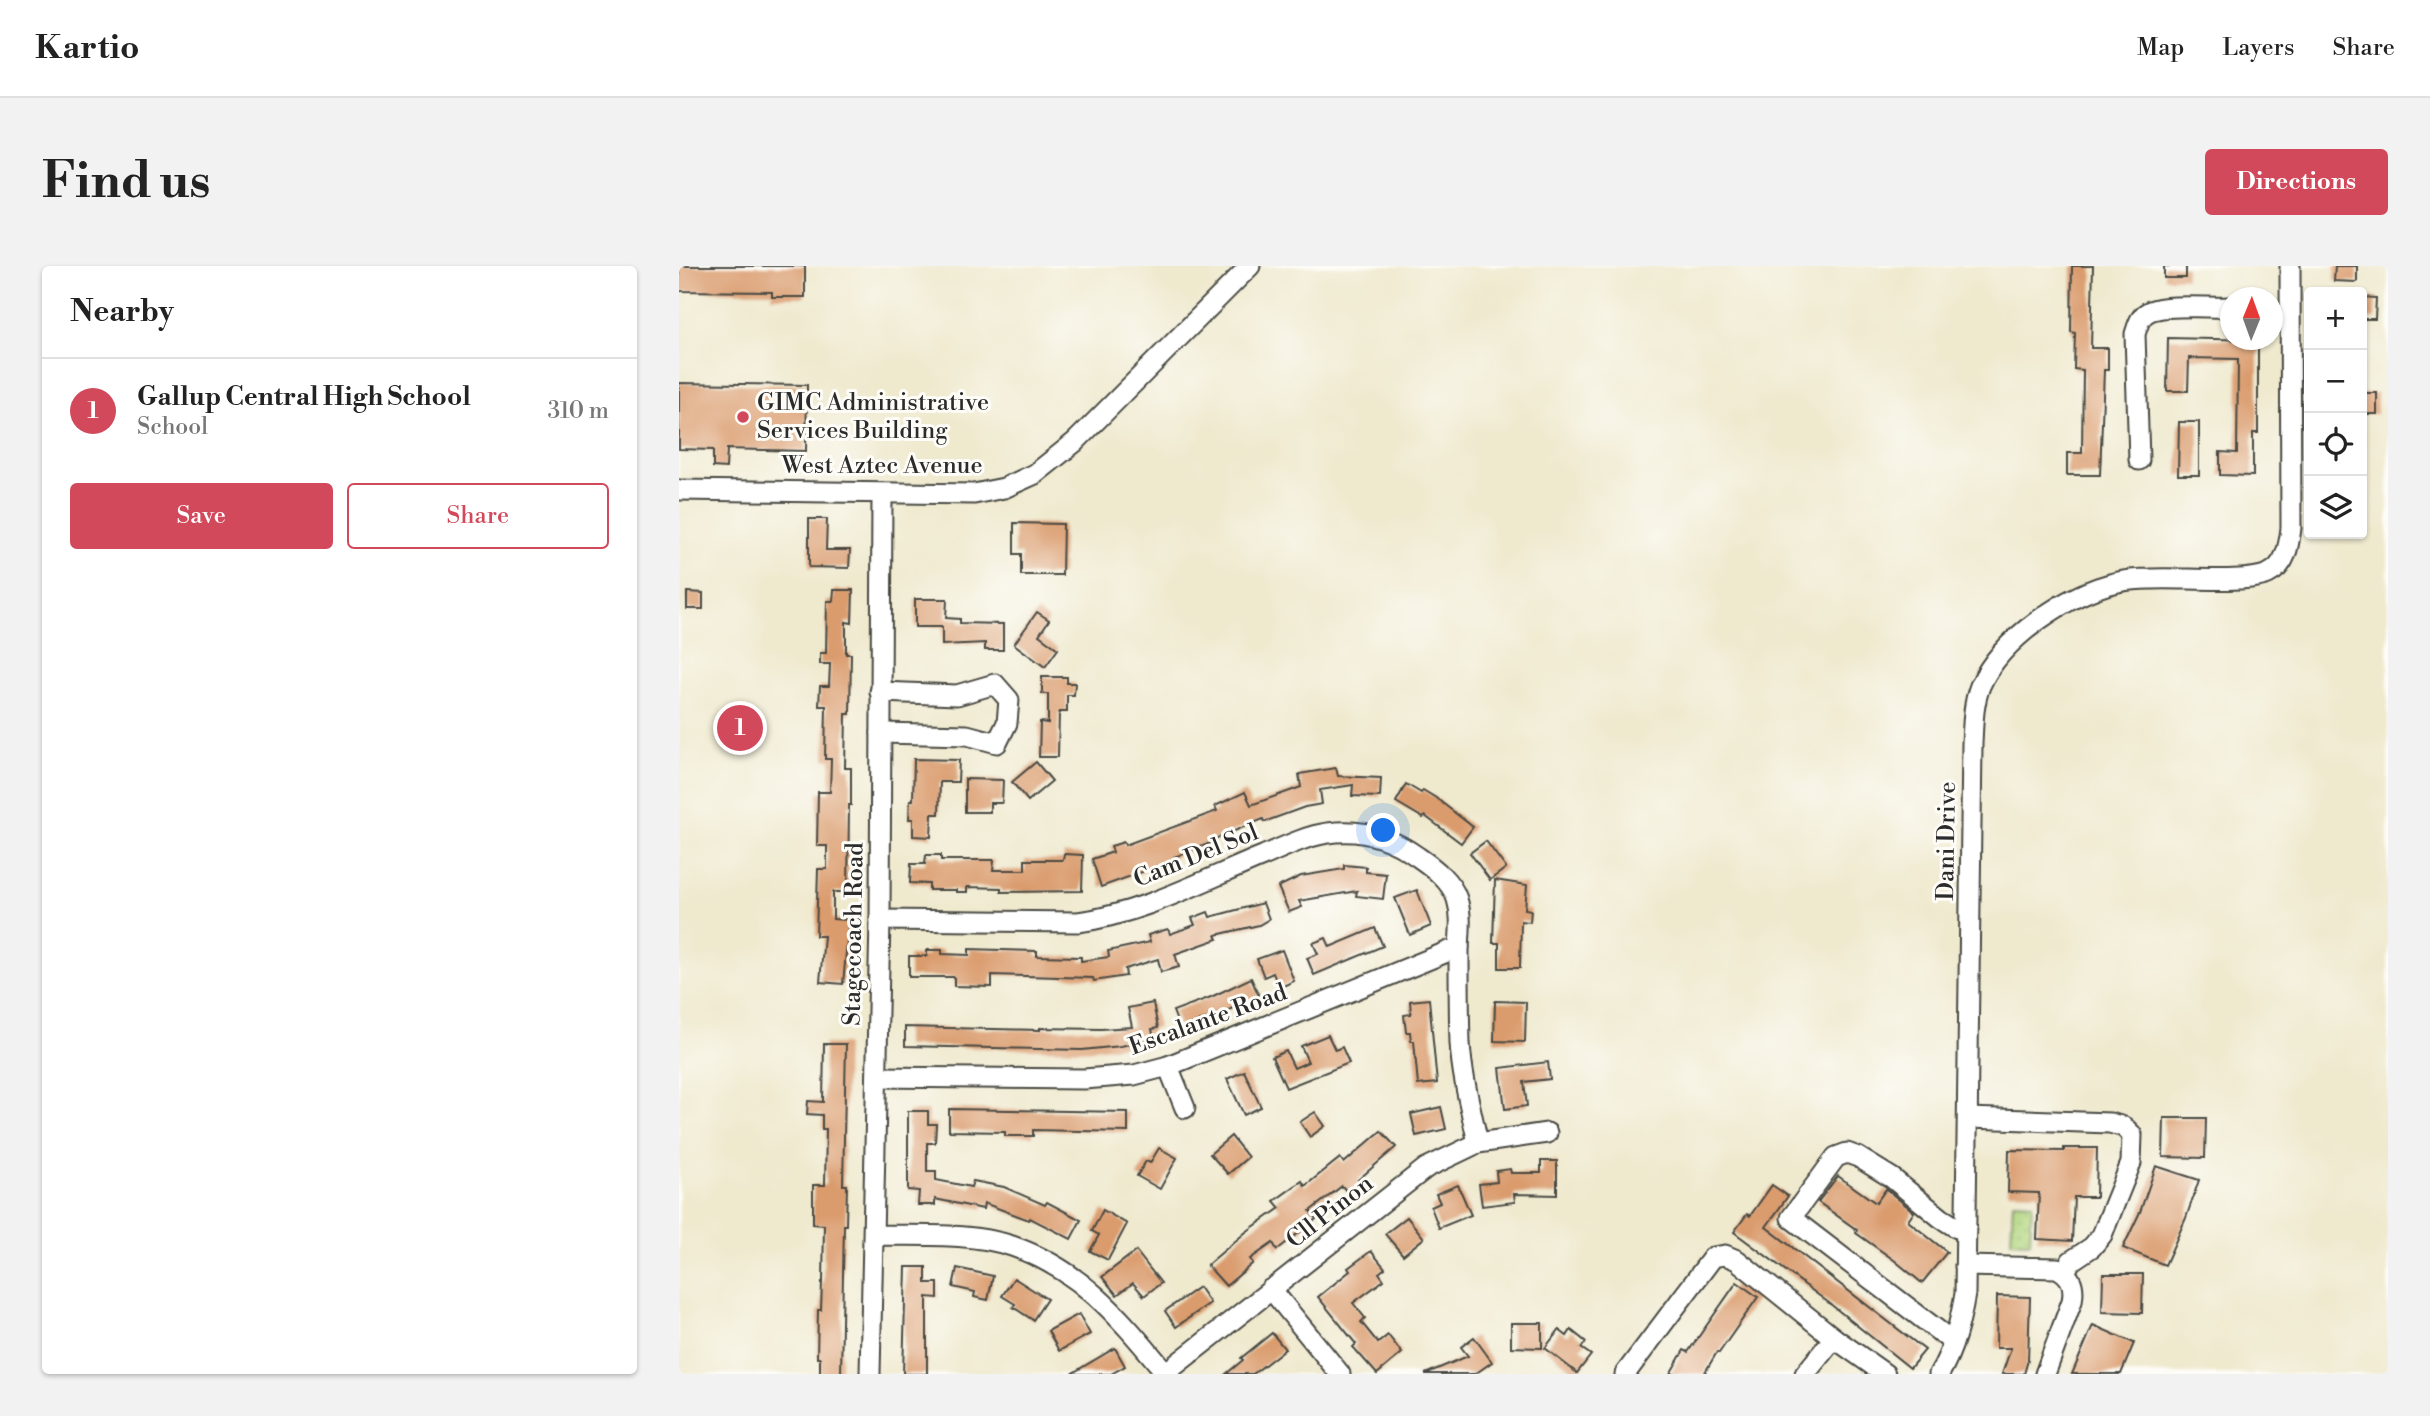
<!DOCTYPE html>
<html lang="en">
<head>
<meta charset="utf-8">
<style>
  body { margin:0; font-family:"Libre Bodoni",serif; background:#f2f2f2; color:#222 }
  .controls { position:absolute; right:21px; top:21px; display:grid; overflow:hidden; border-radius:7px; box-shadow:0 2px 5px #0004 }
  .controls button { width:63px; height:63px; display:grid; place-items:center; padding:0; border:0; border-bottom:2px solid #e0e0e0; background:#fff; color:#222; font:35px sans-serif }
  .compass { position:absolute; left:1541px; top:21px; width:63px; height:63px; border-radius:50%; background:#fff; box-shadow:0 2px 5px #0004; rotate:1deg }
  .you { position:absolute; left:705px; top:565px; width:24px; height:24px; margin:-18px; border:5px solid #fff; border-radius:50%; background:#1a73e8; box-shadow:0 0 0 10px #1a73e833 }
  .badge { display:grid; place-items:center; width:46px; height:46px; border-radius:50%; background:#d1495b; color:#fff; font-size:23px; font-weight:700 }
  .pin { position:absolute; translate:-50% -50%; border:4px solid #fff; box-shadow:0 2px 7px #0006 }
  .list { margin:0; padding:0; list-style:none }
  h2 { display:flex; justify-content:space-between; align-items:center; height:91px; margin:0; padding:0 28px; font-size:30px }
  h2 small { font-size:23px; font-weight:400; color:#767676 }
  .list li { display:grid; grid-template-columns:46px 1fr auto; gap:21px; align-items:center; box-sizing:border-box; height:105px; padding:0 28px; border-top:2px solid #e0e0e0 }
  .list b { display:block; font-size:26px; white-space:nowrap }
  .list p { margin:0; font-size:23px; white-space:nowrap; color:#767676 }
  .list em { font-size:23px; font-style:normal; color:#767676 }
  .actions { display:flex; gap:14px; padding:21px 28px }
  .actions a { flex:1; padding:16px 0; border:2px solid #d1495b; border-radius:7px; text-align:center; font-size:24px; color:#d1495b }
  .actions .main { background:#d1495b; color:#fff }
  .icon { flex:none; width:38px; height:38px; fill:none; stroke:currentColor; stroke-width:2; stroke-linecap:round; stroke-linejoin:round }
  .map { position:relative; flex:none; width:1709px; height:1108px; overflow:hidden; border-radius:7px }
  header { display:flex; align-items:center; gap:42px; box-sizing:border-box; height:98px; padding:0 35px; background:#fff; border-bottom:2px solid #e0e0e0 }
  header strong { font-size:33px }
  nav { display:flex; gap:38px; margin-inline-start:auto; font-size:24px }
  .intro { display:flex; align-items:center; justify-content:space-between; box-sizing:border-box; height:168px; padding:0 42px }
  h1 { margin:0; font-size:49px }
  .button { padding:18px 32px; border-radius:7px; background:#d1495b; color:#fff; font-size:24px; font-weight:700 }
  main { display:flex; gap:42px; padding:0 42px }
  aside { flex:1; background:#fff; border-radius:7px; box-shadow:0 2px 5px #0004 }
  .map>svg:first-child { display:block }
  .park { fill:url(#park-dots); stroke:#6e8054; stroke-width:2 }
  .building { fill:#da9b6d }
  .lines { fill:none; stroke-linecap:round; stroke-linejoin:round }
  .minor-casing { stroke:#484843; stroke-width:23 }
  .minor { stroke:#fff; stroke-width:19 }
  .poi-dot { fill:#d1495b; stroke:#fdfcf7; stroke-width:2.5 }
  .labels { text-anchor:middle; dominant-baseline:central; stroke-width:6; stroke-linejoin:round; paint-order:stroke }
  .poi-label { font-size:24px; fill:#2b2b2b; stroke:#fdfcf7; text-anchor:start }
  .street-label { font-size:24px; fill:#2b2b2b; stroke:#fdfcf7 }
</style>
</head>
<body>
<header>
<strong>Kartio</strong>
<nav><a>Map</a><a>Layers</a><a>Share</a></nav>
</header>
<div class="intro"><h1>Find us</h1><a class="button">Directions</a></div>
<main>
<aside>
<h2>Nearby<small></small></h2>
<ul class="list">
<li><span class="badge">1</span><div><b>Gallup Central High School</b><p>School</p></div><em>310 m</em></li>
</ul>
<div class="actions"><a class="main">Save</a><a>Share</a></div>
</aside>
<div class="map">
<svg width="1709" height="1108" viewBox="0 0 1709 1108">
  <defs>
    <pattern id="park-dots" width="8" height="8" patternUnits="userSpaceOnUse" patternTransform="scale(1.75)"><rect width="8" height="8" fill="#b1d57d"/><path d="M2 2h.1M6 6h.1" fill="none" stroke="#98b76c" stroke-width="1.8" stroke-linecap="round"/></pattern>
  </defs>
  <rect width="100%" height="100%" fill="#fdfcf7"/>
  <filter id="ink" filterUnits="userSpaceOnUse"><feTurbulence type="fractalNoise" baseFrequency=".0143" numOctaves="2"/><feDisplacementMap in="SourceGraphic" scale="14" xChannelSelector="R" yChannelSelector="G"/><feConvolveMatrix kernelMatrix="1 2 1 2 8 2 1 2 1" color-interpolation-filters="sRGB"/></filter>
  <filter id="wash" filterUnits="userSpaceOnUse"><feTurbulence type="fractalNoise" baseFrequency=".00686" numOctaves="4" result="noise"/><feDisplacementMap in="SourceGraphic" scale="28" xChannelSelector="R" yChannelSelector="G"/><feGaussianBlur stdDeviation="1.57" result="paint"/><feColorMatrix in="noise" values="0 0 0 0 0 0 0 0 0 0 0 0 0 0 0 0 0 1.4 0 .05"/><feComposite in="paint" operator="in"/></filter>
  <g filter="url(#wash)">
    <rect width="100%" height="100%" fill="#efe9ce"/>
    <path class="park" d="M1334 936 1353 937 1351 976 1332 975Z"/>
    <g id="blocks">
      <g class="building">
        <path d="M0 0H126V31H93V26L0 25Z"/>
        <path d="M1393 0H1414L1412 82H1429V104H1425L1421 209H1388V187H1403L1404 104 1395 103 1396 67 1392 66Z"/>
        <rect x="1485" y="0" width="22" height="12"/>
        <path d="M1656 0H1678V16L1655 15Z"/>
        <path d="M1683 31 1697 32 1696 53H1683Z"/>
        <path d="M1489 72 1579 74V167H1574V210L1541 209V186L1558 187 1559 93 1510 92 1509 125H1488Z"/>
        <path d="M0 117 128 119 127 185 48 183 47 202 34 201V184L0 183Z"/>
        <rect x="1683" y="127" width="15" height="21"/>
        <path d="M1500 156H1520V209H1499Z"/>
        <path d="M130 253H148L147 284H171L170 302 130 301Z"/>
        <path d="M335 257 384 258 383 309H342V288H335Z"/>
        <path d="M155 324H174L173 357 167 356V388H172L171 448H167L166 502H172V539H170L169 626H154V653L170 654 164 718 141 716 145 670H137L139 603H148V580H138L139 526H151L152 493H146L147 440H140L141 420H150L151 398H141V387H147L148 335H154Z"/>
        <path d="M8 326 24 327V343H8Z"/>
        <path d="M236 333H268L267 352 281 353V357L324 358V384H306V377L263 379V361H236Z"/>
        <path d="M358 346 370 354 360 369 379 383 366 401 335 378Z"/>
        <path d="M363 411H388V417H396L395 429H388V446H380L379 491H360L361 456 369 457V428H363Z"/>
        <path d="M235 493 280 494 279 516H261L260 548H253L252 571 234 570V553H230L231 534H234Z"/>
        <path d="M357 496 373 515 349 535 333 516Z"/>
        <path d="M657 502 659 510 702 512 701 531 673 530 674 519 641 524 643 538 626 541 585 556 584 553 536 573 537 575 495 591 496 594 422 621 413 593 434 586 432 580 445 576 446 579 538 545 536 540 566 526 572 539 622 521 620 508Z"/>
        <path d="M286 513 324 514 323 537H311V546H286Z"/>
        <path d="M727 518 742 527 744 524 757 532 794 561 782 577 746 550 744 552 717 536Z"/>
        <path d="M807 575 827 602 811 614 791 587Z"/>
        <path d="M385 588 404 589 403 625 322 626V622L288 621V626H277V624H250V618L231 617 232 598H246L247 589H262V594H315L314 604H346V594H384Z"/>
        <path d="M665 599 687 601V606L707 608 704 633 677 630 678 625 620 635 623 641 610 646 599 621 622 610 665 603Z"/>
        <path d="M816 614 848 619 846 643 852 644 851 656 842 655 841 702H820V677H814Z"/>
        <path d="M738 624 752 660 731 669 716 632Z"/>
        <path d="M584 637 590 653 580 659 537 669 539 673 496 688 500 701 482 706 479 693 446 703 447 710 415 715 414 712 313 709V721L275 720V711H230V690H248V684H263V688L290 689V683L358 685V690L402 691V695L430 691 429 685 471 676 469 669 489 663 491 668 516 659 513 652 529 646 531 651Z"/>
        <path d="M696 662 704 680 635 709 628 692 639 688 634 677 647 672 651 681Z"/>
        <path d="M603 684 615 715 600 722 594 707 585 711 578 693Z"/>
        <path d="M572 712 580 730 541 748 501 763 494 745 532 731Z"/>
        <path d="M750 733 758 817 739 819 735 775H732L731 766H727L725 749 732 748 731 735Z"/>
        <path d="M816 735 847 736 846 776 815 775Z"/>
        <path d="M474 737 479 762 473 763 475 773 442 780 403 784 226 780V761L361 764V762L422 763 453 761 449 742Z"/>
        <path d="M649 769 656 784 663 781 670 797 607 822 593 791 607 785 615 802 629 796 622 780Z"/>
        <path d="M145 778H167L164 919H168L167 959H165L162 1108H141V1092H138L139 1044H142L143 1016H144L145 959 134 958V919H146L147 863H143V849L128 848 129 835 144 836Z"/>
        <path d="M869 796 871 813 845 816 848 840 826 843 821 802Z"/>
        <path d="M565 805 582 841 565 849 548 813Z"/>
        <path d="M762 841 767 863 737 870 732 848Z"/>
        <path d="M270 843 449 846V866L354 864V870H326V866L270 865Z"/>
        <path d="M229 845H249V858H257L256 877H248V905H257V914L292 921 294 915 325 921 366 939 368 936 402 954 392 973 351 952 350 954 305 937 304 943 256 933V939H239L240 925 229 924Z"/>
        <path d="M636 846 646 860 631 871 621 856Z"/>
        <path d="M1485 852H1527L1526 892 1484 891Z"/>
        <path d="M702 865 717 881 679 914 681 917 669 927 663 920 631 945 637 953 598 984 594 977 571 993 574 997 547 1020 528 999 567 966 601 942 595 935 623 915 626 920 661 892 665 897Z"/>
        <path d="M552 870 569 891 549 908 531 888Z"/>
        <path d="M480 882 498 892 481 923 458 910 467 895 471 897Z"/>
        <path d="M1385 882H1418L1417 931H1395L1393 975 1358 973 1360 927 1329 926 1330 884 1385 885Z"/>
        <path d="M862 895H878V929L835 928 836 936 803 940 800 918 818 916 817 905 831 903 832 907H862Z"/>
        <path d="M1477 900 1520 914 1507 952 1486 999 1444 982 1461 946Z"/>
        <path d="M1159 910 1197 937 1207 923 1235 946 1229 955 1268 986 1243 1017 1215 994 1177 967 1178 964 1139 936Z"/>
        <path d="M779 919 792 949 760 962 752 941 761 937 757 928Z"/>
        <path d="M1093 919 1109 930 1087 961 1246 1084 1231 1102 1150 1037 1055 966 1068 948 1071 950Z"/>
        <path d="M424 944 448 958 429 994 411 985 420 969 413 965Z"/>
        <path d="M728 951 745 972 724 989 706 968Z"/>
        <path d="M457 985 482 1017 465 1030 454 1017 438 1029 423 1011Z"/>
        <path d="M692 985 706 1002 700 1007 705 1014 674 1037 686 1052 682 1056 699 1077 709 1069 723 1087 698 1108 674 1081 677 1078 639 1031 671 1005 669 1002Z"/>
        <path d="M227 1001H247V1017H259V1032L248 1031V1108H224Z"/>
        <path d="M278 1002 314 1010 309 1034 295 1031 296 1026 274 1021Z"/>
        <path d="M1424 1008H1464L1463 1047 1423 1046Z"/>
        <path d="M335 1012 368 1033 354 1054 334 1041 336 1038 323 1030Z"/>
        <path d="M1058 1016 1079 1031 1040 1087 1038 1086 1025 1108H991L1005 1084 1009 1086Z"/>
        <path d="M520 1021 531 1037 497 1061 486 1045Z"/>
        <path d="M1318 1030 1351 1031 1349 1094 1345 1108H1323L1332 1082H1317Z"/>
        <path d="M400 1048 411 1068 380 1085 369 1065Z"/>
        <path d="M832 1057H863V1082L832 1081Z"/>
        <path d="M1414 1059 1455 1077 1442 1108H1393Z"/>
        <path d="M880 1064 888 1070 892 1064 907 1076 902 1082 912 1089 898 1107 866 1082Z"/>
        <path d="M593 1067 606 1083 574 1108H547L564 1094 562 1092Z"/>
        <path d="M795 1071 813 1096 796 1108H746L789 1090 782 1081Z"/>
        <path d="M436 1082 446 1100 432 1108H392Z"/>
      </g>
    </g>
  </g>
  <g filter="url(#ink)">
    <use href="#blocks" fill-opacity="0" stroke="#484843" stroke-width="2"/>
    <g class="lines">
      <defs>
        <g id="minor">
          <path d="M1460 194 1456 68C1459 59 1461 49 1471 45 1488 38 1531 42 1552 41"/>
          <path d="M0 224 295 228 325 222 356 208 396 176 571 0"/>
          <path d="M201 426 278 429 316 418 330 434 328 457 318 477 288 469 202 467"/>
          <path d="M201 654 399 656C462 648 525 614 584 590 605 581 627 570 649 567 682 562 713 572 739 591 755 602 772 615 778 633 783 649 781 665 780 681 780 713 780 745 781 777 783 811 792 844 799 877"/>
          <path d="M489 800 506 842"/>
          <path d="M198 811 405 813 455 809 489 800 780 681"/>
          <path d="M1289 852 1431 857 1445 861 1453 869 1452 897 1423 969 1413 981 1392 995 1386 1006"/>
          <path d="M195 969C238 970 291 966 333 980 403 1004 441 1052 487 1107"/>
          <path d="M1286 1000 1378 1002C1392 1009 1396 1020 1393 1035L1366 1108"/>
          <path d="M592 1023 661 1108"/>
          <path d="M1274 1076 1112 952 1157 891 1168 887 1179 891 1213 912 1262 952 1278 962 1287 961"/>
          <path d="M191 1108 201 654 203 228"/>
          <path d="M485 1108 747 902 799 877 868 867"/>
          <path d="M946 1108 1034 991 1046 989 1058 994 1155 1072 1206 1108"/>
          <path d="M1126 1108 1155 1072"/>
          <path d="M1260 1108C1275 1083 1281 1056 1286 1028L1293 478C1294 458 1294 438 1301 420 1322 372 1390 327 1439 316 1449 314 1461 313 1471 313 1500 311 1566 318 1589 308 1607 300 1610 279 1612 262L1611 0"/>
        </g>
      </defs>
      <use href="#minor" class="minor-casing"/>
      <use href="#minor" class="minor"/>
    </g>
  </g>
  <circle class="poi-dot" cx="64" cy="151" r="7"/>
  <g class="labels">
    <g class="poi-label">
      <text x="78" y="137">GIMC Administrative<tspan x="78" dy="28">Services Building</tspan></text>
    </g>
    <g class="street-label">
      <text x="203" y="200">West Aztec Avenue</text>
      <text transform="translate(1268 575) rotate(-89)">Dani Drive</text>
      <text transform="translate(517 590) rotate(-22)">Cam Del Sol</text>
      <text transform="translate(175 668) rotate(-89)">Stagecoach Road</text>
      <text transform="translate(529 754) rotate(-20)">Escalante Road</text>
      <text transform="translate(651 946) rotate(-38)">Cll Pinon</text>
    </g>
  </g>
</svg>
<div class="controls">
<button>+</button>
<button>−</button>
<button><svg class="icon" aria-label="locate" viewBox="0 0 24 24"><circle cx="12" cy="12" r="6"/><path d="M12 2v4M12 18v4M2 12h4M18 12h4"/></svg></button>
<button><svg class="icon" aria-label="layers" viewBox="0 0 24 24"><path d="M12 4l9 5-9 5-9-5zM3 14l9 5 9-5"/></svg></button>
</div>
<svg class="compass" viewBox="-18 -18 36 36"><path d="M0-13l5 13h-10z" fill="#e53935"/><path d="M0 13l5-13h-10z" fill="#767676"/></svg>
<div class="you"></div>
<div class="pin badge" style="left:61px;top:462px">1</div>
</div>
</main>
</body>
</html>
